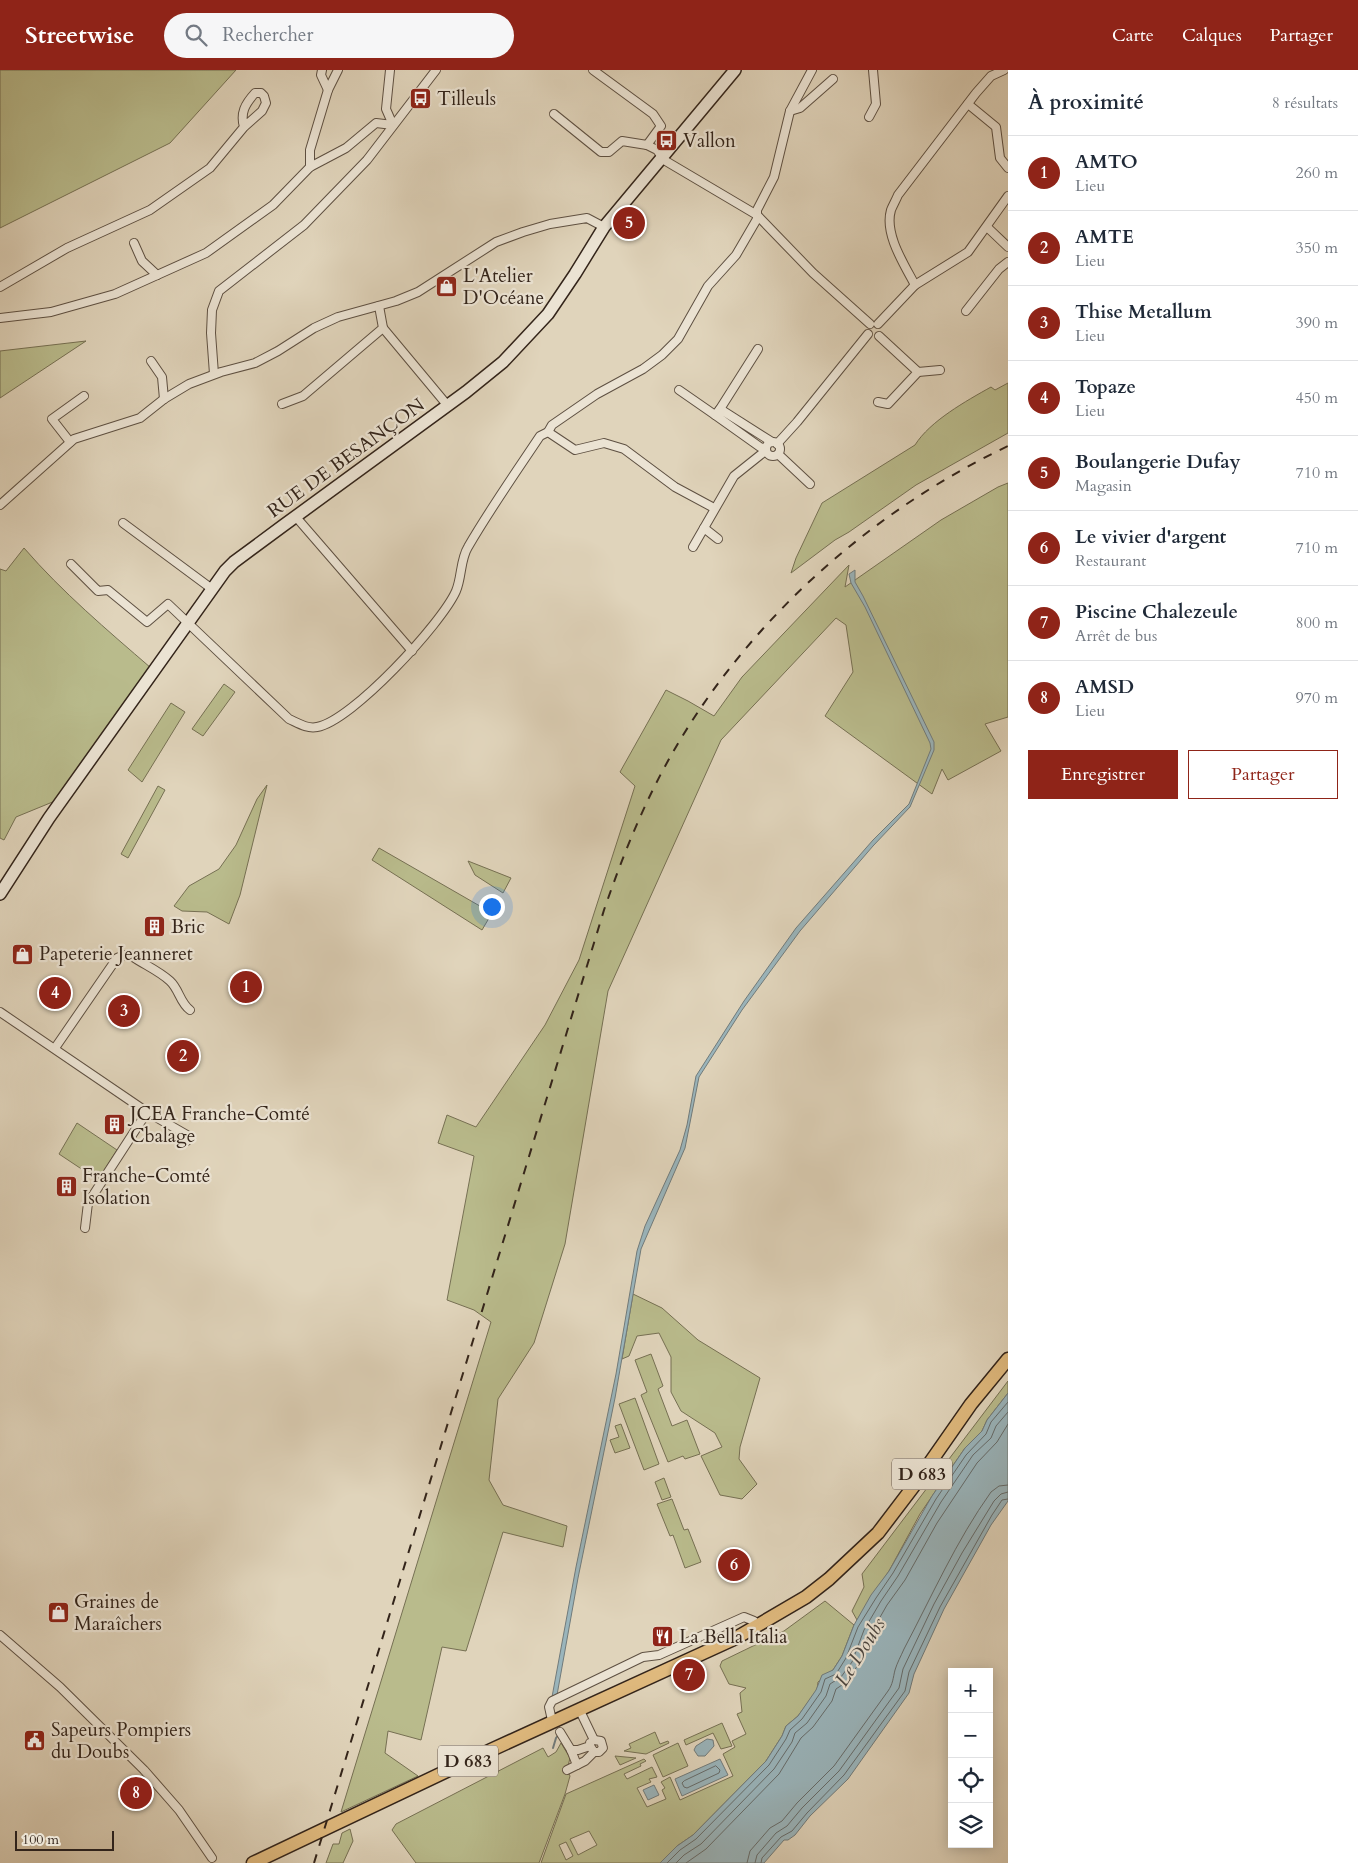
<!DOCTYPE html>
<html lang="fr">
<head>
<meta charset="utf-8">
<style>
  body { margin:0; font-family:Cardo,serif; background:#f6f6f7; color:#1f2937 }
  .controls { position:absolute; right:15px; bottom:15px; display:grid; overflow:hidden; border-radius:0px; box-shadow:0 2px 12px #0003 }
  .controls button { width:45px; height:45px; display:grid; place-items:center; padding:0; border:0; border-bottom:1px solid #e0e1e3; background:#fff; color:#1f2937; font:25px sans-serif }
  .scale { position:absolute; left:15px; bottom:12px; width:99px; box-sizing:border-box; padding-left:5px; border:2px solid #33241a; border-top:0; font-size:14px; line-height:18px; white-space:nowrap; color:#33241a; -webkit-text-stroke:4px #ebe3d3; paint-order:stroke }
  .you { position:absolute; left:491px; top:836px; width:18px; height:18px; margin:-12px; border:4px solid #fff; border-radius:50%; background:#1a73e8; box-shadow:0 0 0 8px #1a73e833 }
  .badge { display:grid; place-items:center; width:32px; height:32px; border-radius:50%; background:#8f2418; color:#fff; font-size:16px; font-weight:700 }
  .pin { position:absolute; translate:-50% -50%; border:2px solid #fff; box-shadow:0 1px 5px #0006 }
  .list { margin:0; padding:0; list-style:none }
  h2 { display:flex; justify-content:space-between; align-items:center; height:65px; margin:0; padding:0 20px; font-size:21px }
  h2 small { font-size:16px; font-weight:400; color:#747a83 }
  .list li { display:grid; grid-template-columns:32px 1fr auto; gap:15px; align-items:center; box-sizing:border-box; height:75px; padding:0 20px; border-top:1px solid #e0e1e3 }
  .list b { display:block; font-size:19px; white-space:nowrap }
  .list p { margin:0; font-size:16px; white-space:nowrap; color:#747a83 }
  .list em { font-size:16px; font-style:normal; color:#747a83 }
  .actions { display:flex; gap:10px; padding:15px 20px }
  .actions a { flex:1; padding:11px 0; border:1px solid #8f2418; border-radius:0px; text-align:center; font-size:18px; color:#8f2418 }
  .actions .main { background:#8f2418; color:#fff }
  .icon { flex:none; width:28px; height:28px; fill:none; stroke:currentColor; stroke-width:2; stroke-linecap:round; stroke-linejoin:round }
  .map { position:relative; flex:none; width:1008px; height:1793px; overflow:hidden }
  header { display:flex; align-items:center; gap:30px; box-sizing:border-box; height:70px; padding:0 25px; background:#8f2418; color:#fff }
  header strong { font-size:24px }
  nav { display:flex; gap:28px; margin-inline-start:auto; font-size:18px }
  .search { width:350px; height:45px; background:#f6f6f7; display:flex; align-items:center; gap:12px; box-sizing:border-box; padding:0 18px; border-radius:28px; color:#747a83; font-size:19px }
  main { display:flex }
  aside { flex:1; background:#fff }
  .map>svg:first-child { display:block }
  .green { fill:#b9bb8c; stroke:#767053; fill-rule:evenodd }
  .water { fill:#9ab5bc; stroke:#717b7b }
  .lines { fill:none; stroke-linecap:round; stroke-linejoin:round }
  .shore { stroke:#666c6b; stroke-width:1 }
  .stream { stroke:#717b7b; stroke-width:2 }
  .street-casing { stroke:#5e5042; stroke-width:10 }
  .secondary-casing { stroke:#33241a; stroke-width:14 }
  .primary-casing { stroke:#33241a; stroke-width:15 }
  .street { stroke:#ebe3d3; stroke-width:8 }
  .secondary { stroke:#ebe3d3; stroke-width:11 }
  .primary { stroke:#e0ba7e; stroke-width:12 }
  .rail { stroke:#33241a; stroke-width:2; stroke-dasharray:9 9; stroke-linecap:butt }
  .labels { text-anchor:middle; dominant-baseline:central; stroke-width:4.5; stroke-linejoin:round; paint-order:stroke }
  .shield { fill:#ebe3d3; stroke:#6a5d52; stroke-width:1 }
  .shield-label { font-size:18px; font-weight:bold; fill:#33241a }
  .poi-label { font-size:19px; fill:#33241a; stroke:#ebe3d3; text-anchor:start }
  .street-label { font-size:19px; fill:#33241a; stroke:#ebe3d3 }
  .water-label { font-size:20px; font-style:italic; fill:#4d4842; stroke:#ebe3d3 }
</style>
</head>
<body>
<header>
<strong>Streetwise</strong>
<div class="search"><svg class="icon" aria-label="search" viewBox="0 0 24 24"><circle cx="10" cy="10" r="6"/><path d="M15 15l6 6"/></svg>Rechercher</div>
<nav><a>Carte</a><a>Calques</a><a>Partager</a></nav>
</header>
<main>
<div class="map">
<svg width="1008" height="1793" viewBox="0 0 1008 1793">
  <rect width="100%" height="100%" fill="#e0d4bb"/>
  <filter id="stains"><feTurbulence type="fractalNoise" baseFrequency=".004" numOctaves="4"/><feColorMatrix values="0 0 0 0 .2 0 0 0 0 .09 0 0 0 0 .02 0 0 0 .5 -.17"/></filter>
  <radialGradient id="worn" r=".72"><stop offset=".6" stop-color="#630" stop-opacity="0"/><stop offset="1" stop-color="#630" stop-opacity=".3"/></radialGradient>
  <g class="green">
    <path d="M0 0H236L170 73 0 158Z"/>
    <path d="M86 271 0 328V281Z"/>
    <path d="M1008 313V363L916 415 849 462 835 470 791 503 796 488 822 433 915 375C930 351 966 331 991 317L995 320Z"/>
    <path d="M1008 413V647L985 654 1001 681 948 710 942 699 932 724 825 646 853 602 846 555 836 548 721 670 608 921 565 1174 534 1273 498 1329 489 1410 503 1435 567 1456 563 1477 503 1462 466 1581 442 1577 421 1670 388 1661 385 1683 418 1706 341 1742 491 1252 474 1240 447 1230 474 1086 438 1073 447 1045 476 1057 545 955 579 890 635 716 620 702 666 620 688 631 714 646 742 607 849 495 845 517 941 450 998 417Z"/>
    <path d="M24 478C62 522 107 560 151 598L55 731 16 747 4 770 0 768V499L6 501Z"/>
    <path d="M224 614 235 622 203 666 192 659Z"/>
    <path d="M171 633 185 642 142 712 128 700Z"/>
    <path d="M267 715 240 825 229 854 207 842 182 841 174 836 189 816 219 799 236 775 257 729Z"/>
    <path d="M158 716 165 720 128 788 121 784Z"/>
    <path d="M379 778 492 843 482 860 372 790Z"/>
    <path d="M468 791 511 808 503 823 475 805Z"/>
    <path d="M77 1053 117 1080 98 1110 59 1084Z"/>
    <path d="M633 1224 662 1238 698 1270 760 1308 740 1377 739 1389 757 1414 742 1429 720 1425 701 1386 722 1377 715 1363 681 1341 671 1322V1287L659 1263 637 1266 629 1286 622 1289Z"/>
    <path d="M651 1284 663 1316 658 1319 672 1356 687 1350 700 1384 685 1389 683 1386 668 1392 641 1325 647 1322 635 1290Z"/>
    <path d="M1008 1311V1323L987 1350 982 1361 965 1378 945 1407 920 1444 889 1501 857 1550 852 1541 864 1517 862 1504Z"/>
    <path d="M635 1328 659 1394 644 1400 619 1334Z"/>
    <path d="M621 1354 630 1378 615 1383 610 1370 619 1367 615 1356Z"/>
    <path d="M664 1408 671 1427 662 1430 655 1412Z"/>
    <path d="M672 1429 684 1460 688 1459 701 1492 685 1498 673 1465 670 1466 657 1434Z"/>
    <path d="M825 1531 854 1555 842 1586 833 1600 818 1612 817 1620 798 1646 786 1656 782 1666 766 1691 693 1765 677 1776 660 1793H541L566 1724 644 1689 646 1691 640 1694 641 1696 624 1704 627 1709 652 1697 657 1707 649 1709 651 1712 637 1718 647 1737 666 1729 662 1720 665 1718 661 1712 670 1707 680 1730 733 1706 723 1684 735 1677 732 1671 746 1664 737 1644 742 1642 740 1623 746 1618 729 1614 720 1596 722 1591 784 1561ZM589 1761 597 1775 578 1785 570 1769ZM566 1772 573 1786 566 1790 559 1775Z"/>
    <path d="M722 1653 732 1676 721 1679 713 1663 686 1675 684 1670Z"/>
    <path d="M655 1662 660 1674 668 1671 669 1673 646 1684 624 1681 631 1678 629 1674Z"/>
    <path d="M561 1673 570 1688 567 1700 570 1706 565 1724 539 1793H416L392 1760 396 1754 543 1678 548 1687 556 1682Z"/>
    <path d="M678 1673 688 1696 663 1707 653 1685Z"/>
    <path d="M615 1686 636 1688 620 1695Z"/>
    <path d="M350 1759 353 1771 343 1793H326L333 1774H339L342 1763Z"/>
  </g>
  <g class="water">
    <path d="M855 500V512L863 526 934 672V680L910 737 873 776 800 861 742 940 699 1007 685 1078 641 1179 615 1328 578 1508 557 1625 552 1627 576 1497 616 1304 637 1181 645 1156 680 1080 687 1055 696 1006 744 931 796 858 873 770 909 734 931 679 930 673 865 537 851 513 849 504Z"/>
    <path d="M1008 1323V1431L991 1455 944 1539 914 1604 909 1623 848 1709 810 1746 795 1765 788 1770H784L764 1793H660L677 1776 693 1765 766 1691 782 1666 786 1656 798 1646 816 1620 822 1605 833 1600 842 1586 854 1555 871 1525 889 1501 932 1426 965 1378 982 1361 987 1350Z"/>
    <path d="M707 1669 713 1670 714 1676 705 1686H698L694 1680 696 1676Z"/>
    <path d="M720 1689 728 1705 682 1726 675 1709Z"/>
    <path d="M654 1715 659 1725 648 1730 643 1720Z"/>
  </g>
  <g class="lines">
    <g class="shore">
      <path d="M716 1696 720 1700 719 1703 687 1718 684 1717 682 1713 684 1711Z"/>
      <path d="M667 1793 680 1780 696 1769 769 1695 786 1669 790 1660 802 1649 821 1622 825 1609 836 1604 846 1588 858 1557 876 1528 893 1503 936 1429 966 1385 986 1364 991 1352 1008 1332"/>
      <path d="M676 1793 684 1785 701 1774 774 1699 792 1672 795 1663 807 1653 826 1626 830 1614 841 1607 852 1592 864 1560 881 1531 898 1506 941 1432 973 1385 991 1368 996 1356 1008 1342"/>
      <path d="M686 1793 706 1779 779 1704 801 1668 813 1657 832 1631 836 1619 848 1611 859 1593 871 1563 887 1535 905 1510 937 1453 977 1393 997 1372 1008 1354"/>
      <path d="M747 1793 750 1781 770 1758 782 1751 797 1733 834 1696 888 1621C893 1614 893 1608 895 1600 897 1593 901 1586 904 1579 932 1526 956 1471 991 1422L999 1416 1008 1415"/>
      <path d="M755 1793 757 1785 776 1763 787 1756 802 1738 839 1701 899 1618 903 1599 934 1534 962 1483 994 1431 1001 1424 1008 1422"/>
      <path d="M761 1793 762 1788 781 1767 792 1761 807 1743 844 1705 905 1621 909 1602 940 1537 992 1445 1002 1430 1008 1429"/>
    </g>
    <path class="stream" d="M553 1678 556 1668 559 1664"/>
    <defs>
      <g id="street">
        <path d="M322 0 321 5 328 20"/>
        <path d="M593 0 653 44 661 56 647 75 657 80 664 90 757 145 813 203 870 254"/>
        <path d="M968 34 996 57 1000 88 1008 98"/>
        <path d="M790 41 800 38 833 9"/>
        <path d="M554 44 601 82H609L622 71 647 75"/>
        <path d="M869 47 876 34 873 0"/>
        <path d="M310 97V80L328 20 338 0"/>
        <path d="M987 157 1008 177"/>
        <path d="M134 173 142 191 157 205"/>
        <path d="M915 215 968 182 1008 126"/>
        <path d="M0 217 67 178 150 140 210 98 244 57 262 41 266 33 264 26 261 23H255C245 34 240 43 244 57"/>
        <path d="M966 241 999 199 1008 192"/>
        <path d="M0 248 51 242 115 224 206 183 273 135 310 97 346 78 376 53 393 55 386 39 390 0"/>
        <path d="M878 254 915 215C904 194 884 164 891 140 893 135 896 130 898 125L976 23 991 6 1004 0"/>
        <path d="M383 258 448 336"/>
        <path d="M151 291 162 307 164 329"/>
        <path d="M918 302 940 300"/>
        <path d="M214 304 211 263 212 240 219 221 304 155 367 90 436 0"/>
        <path d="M679 320 715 345"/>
        <path d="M878 332 888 334 918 302 879 266"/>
        <path d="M282 334 303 326 383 258 379 236"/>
        <path d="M720 339 758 279"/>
        <path d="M548 362 575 380 604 373 624 379 675 417 714 438"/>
        <circle cx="773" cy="379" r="7"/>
        <path d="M70 372 52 349 84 326"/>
        <path d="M777 374 797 352 868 264"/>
        <path d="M765 379 760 377 715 345 720 339 772 372"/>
        <path d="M778 384 810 414"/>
        <path d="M0 435 74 369 140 348 164 329 189 314 221 302 255 293 278 281 314 258 338 247 396 231 418 222 496 172 523 162 550 154 587 148 604 157"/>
        <path d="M296 447 412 581"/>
        <path d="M123 453 212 519"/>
        <path d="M704 458 718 469"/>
        <path d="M693 477 734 406 764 382H766"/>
        <path d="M71 494 98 521 108 520 147 552 168 534 289 649C298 653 307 659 317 657 352 651 442 553 456 521 462 507 460 490 468 477 490 439 516 402 540 366L548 362 552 355 597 324 643 299 662 285 678 269 708 216 736 185 757 149V140L774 107 790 41 812 0"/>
        <path d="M0 942 147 1042 88 1133 85 1158"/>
        <path d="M55 978 117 888C123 885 126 884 133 887 145 895 159 901 170 911 179 919 180 933 190 940"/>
        <path d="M147 1042 187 1065V1071"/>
        <path d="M0 1565 60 1617 144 1700 179 1740 212 1788"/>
        <path d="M582 1645 594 1670"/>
        <path d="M551 1646 549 1637 552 1631 643 1587 659 1585 744 1547 754 1551 757 1555"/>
        <path d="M560 1662 571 1680 577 1695"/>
        <path d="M590 1676 594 1682H599L603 1678 601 1671 594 1670"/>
        <path d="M571 1680H578L590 1676V1673"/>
        <path d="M567 1700 585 1691 594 1682"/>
      </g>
      <path id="secondary" d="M0 824 49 748 225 501 234 492 284 455 466 322 503 292 548 244 575 204 604 157 735 0"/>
      <path id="primary" d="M253 1793 491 1680 736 1568 806 1527 829 1509 878 1463 913 1417 971 1334 1008 1289"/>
    </defs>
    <use href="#street" class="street-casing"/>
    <use href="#secondary" class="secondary-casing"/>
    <use href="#primary" class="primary-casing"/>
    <use href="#street" class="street"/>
    <use href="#secondary" class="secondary"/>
    <use href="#primary" class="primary"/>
    <path class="rail" d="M314 1793 604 840C621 791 639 745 663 700 738 560 865 444 1008 376"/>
  </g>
  <defs>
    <symbol id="bus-square" viewBox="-11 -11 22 22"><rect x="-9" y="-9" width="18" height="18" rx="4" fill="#8f2418" stroke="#ebe3d3"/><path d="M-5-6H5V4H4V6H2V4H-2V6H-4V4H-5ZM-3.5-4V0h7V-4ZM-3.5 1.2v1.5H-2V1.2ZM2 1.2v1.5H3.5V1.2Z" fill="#fff"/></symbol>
    <symbol id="shop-square" viewBox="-11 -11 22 22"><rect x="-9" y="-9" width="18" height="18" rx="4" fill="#8f2418" stroke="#ebe3d3"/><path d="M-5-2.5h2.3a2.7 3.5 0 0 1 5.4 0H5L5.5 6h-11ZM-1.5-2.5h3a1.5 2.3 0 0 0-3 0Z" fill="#fff"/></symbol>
    <symbol id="building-square" viewBox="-11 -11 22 22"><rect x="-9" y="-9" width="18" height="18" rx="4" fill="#8f2418" stroke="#ebe3d3"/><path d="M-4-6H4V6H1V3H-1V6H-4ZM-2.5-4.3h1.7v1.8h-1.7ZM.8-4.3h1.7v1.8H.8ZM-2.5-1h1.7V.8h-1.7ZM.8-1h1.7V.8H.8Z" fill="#fff"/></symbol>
    <symbol id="restaurant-square" viewBox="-11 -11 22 22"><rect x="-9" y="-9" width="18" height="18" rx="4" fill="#8f2418" stroke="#ebe3d3"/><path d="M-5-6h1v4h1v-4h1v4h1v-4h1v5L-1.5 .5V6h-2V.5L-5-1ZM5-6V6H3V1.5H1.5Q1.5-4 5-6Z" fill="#fff"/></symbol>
    <symbol id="civic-square" viewBox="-11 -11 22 22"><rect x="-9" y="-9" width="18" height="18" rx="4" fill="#8f2418" stroke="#ebe3d3"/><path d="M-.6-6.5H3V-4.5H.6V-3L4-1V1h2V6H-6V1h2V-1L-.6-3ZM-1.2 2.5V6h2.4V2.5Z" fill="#fff"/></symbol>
  </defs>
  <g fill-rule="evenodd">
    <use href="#bus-square" x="408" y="16" width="25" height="25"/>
    <use href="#bus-square" x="654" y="58" width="25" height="25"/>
    <use href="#shop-square" x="434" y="204" width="25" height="25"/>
    <use href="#building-square" x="142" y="844" width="25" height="25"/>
    <use href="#shop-square" x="10" y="872" width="25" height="25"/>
    <use href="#building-square" x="102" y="1042" width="25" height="25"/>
    <use href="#building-square" x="54" y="1104" width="25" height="25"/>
    <use href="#shop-square" x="46" y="1530" width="25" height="25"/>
    <use href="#restaurant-square" x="650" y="1554" width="25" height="25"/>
    <use href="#civic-square" x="22" y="1658" width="25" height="25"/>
  </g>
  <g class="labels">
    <g class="shield">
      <rect x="892" y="1388.5" width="60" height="31" rx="4"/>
      <rect x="438" y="1675.5" width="60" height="31" rx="4"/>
    </g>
    <g class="shield-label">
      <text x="922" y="1404">D 683</text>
      <text x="468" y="1691">D 683</text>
    </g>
    <g class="poi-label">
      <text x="437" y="29">Tilleuls</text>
      <text x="683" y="71">Vallon</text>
      <text x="463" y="206">L'Atelier<tspan x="463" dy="22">D'Océane</tspan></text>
      <text x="171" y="857">Bric</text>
      <text x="39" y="884">Papeterie Jeanneret</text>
      <text x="130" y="1044">JCEA Franche-Comté<tspan x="130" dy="22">Cbalage</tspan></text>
      <text x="82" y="1106">Franche-Comté<tspan x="82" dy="22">Isolation</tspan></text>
      <text x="74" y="1532">Graines de<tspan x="74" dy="22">Maraîchers</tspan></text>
      <text x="679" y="1567">La Bella Italia</text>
      <text x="51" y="1660">Sapeurs Pompiers<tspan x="51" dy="22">du Doubs</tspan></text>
    </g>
    <g class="street-label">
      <text transform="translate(346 388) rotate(-36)">RUE DE BESANÇON</text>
    </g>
    <g class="water-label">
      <text transform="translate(860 1582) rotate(-58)">Le Doubs</text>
    </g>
  </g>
  <rect width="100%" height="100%" filter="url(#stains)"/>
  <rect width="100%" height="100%" fill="url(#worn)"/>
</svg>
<div class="controls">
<button>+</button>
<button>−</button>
<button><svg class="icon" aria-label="locate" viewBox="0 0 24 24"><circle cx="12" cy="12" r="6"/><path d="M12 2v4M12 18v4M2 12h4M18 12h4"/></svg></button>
<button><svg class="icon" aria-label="layers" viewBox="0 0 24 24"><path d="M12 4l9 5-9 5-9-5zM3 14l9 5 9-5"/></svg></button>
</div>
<div class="scale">100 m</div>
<div class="you"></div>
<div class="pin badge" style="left:246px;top:917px">1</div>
<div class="pin badge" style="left:183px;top:986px">2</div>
<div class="pin badge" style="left:124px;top:941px">3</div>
<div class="pin badge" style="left:55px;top:923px">4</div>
<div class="pin badge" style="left:629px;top:153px">5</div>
<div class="pin badge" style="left:734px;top:1495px">6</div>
<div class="pin badge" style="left:689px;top:1605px">7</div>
<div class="pin badge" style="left:136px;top:1723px">8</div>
</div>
<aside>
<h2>À proximité<small>8 résultats</small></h2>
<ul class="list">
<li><span class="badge">1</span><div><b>AMTO</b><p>Lieu</p></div><em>260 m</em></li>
<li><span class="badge">2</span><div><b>AMTE</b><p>Lieu</p></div><em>350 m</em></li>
<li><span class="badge">3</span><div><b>Thise Metallum</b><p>Lieu</p></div><em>390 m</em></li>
<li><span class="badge">4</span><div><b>Topaze</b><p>Lieu</p></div><em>450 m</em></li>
<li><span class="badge">5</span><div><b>Boulangerie Dufay</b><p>Magasin</p></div><em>710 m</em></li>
<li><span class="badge">6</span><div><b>Le vivier d'argent</b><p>Restaurant</p></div><em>710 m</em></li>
<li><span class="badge">7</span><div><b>Piscine Chalezeule</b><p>Arrêt de bus</p></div><em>800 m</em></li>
<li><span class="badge">8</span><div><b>AMSD</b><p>Lieu</p></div><em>970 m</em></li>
</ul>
<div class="actions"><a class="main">Enregistrer</a><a>Partager</a></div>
</aside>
</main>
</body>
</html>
